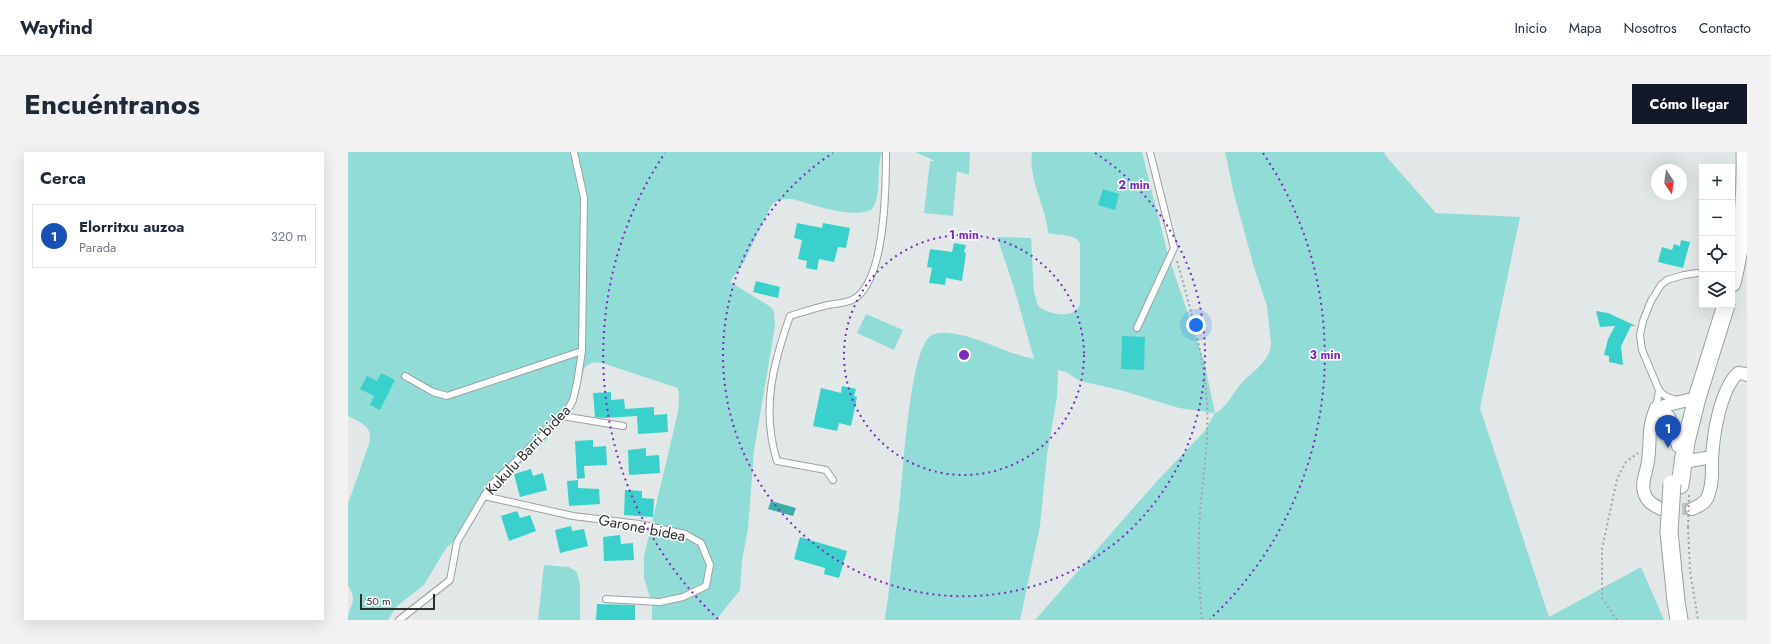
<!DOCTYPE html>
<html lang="es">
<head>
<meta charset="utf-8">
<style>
  body { margin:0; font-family:Jost,sans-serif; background:#f2f2f3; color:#1f2937 }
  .controls { position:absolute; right:12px; top:12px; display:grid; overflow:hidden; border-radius:0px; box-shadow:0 4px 16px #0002 }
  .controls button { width:36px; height:36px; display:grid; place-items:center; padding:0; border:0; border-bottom:1px solid #e0e1e3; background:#fff; color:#1f2937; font:20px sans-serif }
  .compass { position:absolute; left:1303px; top:12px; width:36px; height:36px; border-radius:50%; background:#fff; box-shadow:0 4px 16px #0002; rotate:167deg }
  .scale { position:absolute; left:12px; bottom:10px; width:75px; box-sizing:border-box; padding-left:4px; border:2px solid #2e3030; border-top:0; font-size:11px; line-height:14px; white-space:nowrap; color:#2e3030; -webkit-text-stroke:3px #fff; paint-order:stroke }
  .you { position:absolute; left:848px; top:173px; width:14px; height:14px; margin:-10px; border:3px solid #fff; border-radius:50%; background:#1a73e8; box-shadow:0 0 0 6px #1a73e833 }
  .badge { display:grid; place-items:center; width:26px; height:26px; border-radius:50%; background:#111827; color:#fff; font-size:13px; font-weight:700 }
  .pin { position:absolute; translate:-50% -33px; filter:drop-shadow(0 1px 2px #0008) }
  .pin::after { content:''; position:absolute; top:21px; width:14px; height:12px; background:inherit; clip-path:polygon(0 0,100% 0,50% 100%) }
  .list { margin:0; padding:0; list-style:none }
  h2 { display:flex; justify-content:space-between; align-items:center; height:52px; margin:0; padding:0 16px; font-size:17px }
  h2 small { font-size:13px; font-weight:400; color:#747a83 }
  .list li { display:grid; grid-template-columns:26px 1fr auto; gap:12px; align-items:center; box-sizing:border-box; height:64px; margin:0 8px 8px; padding:0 8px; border:1px solid #e0e1e3; border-radius:0px }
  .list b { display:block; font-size:15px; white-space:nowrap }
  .list p { margin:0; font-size:13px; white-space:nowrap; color:#747a83 }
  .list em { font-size:13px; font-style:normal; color:#747a83 }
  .icon { flex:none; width:22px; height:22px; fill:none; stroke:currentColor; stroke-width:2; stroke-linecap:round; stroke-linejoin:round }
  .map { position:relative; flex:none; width:1399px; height:468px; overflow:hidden; border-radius:0px }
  header { display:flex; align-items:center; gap:24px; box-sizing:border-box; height:56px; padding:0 20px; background:#fff; border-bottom:1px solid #e0e1e3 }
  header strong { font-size:19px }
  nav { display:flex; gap:22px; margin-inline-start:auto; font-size:14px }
  .intro { display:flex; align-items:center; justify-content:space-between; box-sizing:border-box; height:96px; padding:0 24px }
  h1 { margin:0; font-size:28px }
  .button { padding:10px 18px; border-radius:0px; background:#111827; color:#fff; font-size:14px; font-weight:700 }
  main { display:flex; gap:24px; padding:0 24px }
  aside { flex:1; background:#fff; border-radius:0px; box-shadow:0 4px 16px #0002 }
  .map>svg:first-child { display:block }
  .green { fill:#92dcd8 }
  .water { fill:#3eaba7 }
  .building { fill:#3ad1cc }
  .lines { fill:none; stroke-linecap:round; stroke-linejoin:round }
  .street-tunnel { stroke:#bdc3c2; stroke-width:12; stroke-dasharray:12 6; stroke-linecap:butt }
  .lane-casing { stroke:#9aa0a0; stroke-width:8 }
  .street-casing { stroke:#9aa0a0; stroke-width:14 }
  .secondary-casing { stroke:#9aa0a0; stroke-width:19 }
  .path { stroke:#9fa4a4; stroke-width:2; stroke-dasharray:2 3; stroke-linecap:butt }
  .lane { stroke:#fff; stroke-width:6 }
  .street { stroke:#fff; stroke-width:12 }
  .secondary { stroke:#fff; stroke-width:17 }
  .secondary-bridge-casing { stroke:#9aa0a0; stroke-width:19; stroke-linecap:butt }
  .path-bridge { stroke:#9fa4a4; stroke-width:2; stroke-dasharray:2 3; stroke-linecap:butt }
  .secondary-bridge { stroke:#fff; stroke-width:17 }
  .ring { fill:none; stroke:#7b2cbf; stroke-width:2; stroke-dasharray:2 4 }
  .labels { text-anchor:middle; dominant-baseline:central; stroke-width:3; stroke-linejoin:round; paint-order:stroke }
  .street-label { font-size:15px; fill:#2e3030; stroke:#fff }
  .centre { fill:#7b2cbf; stroke:#fff; stroke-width:2 }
  .ring-label { font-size:12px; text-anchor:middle; font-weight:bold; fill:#7b2cbf; stroke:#fff; stroke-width:3; stroke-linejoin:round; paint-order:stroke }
</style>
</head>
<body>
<header>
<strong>Wayfind</strong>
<nav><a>Inicio</a><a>Mapa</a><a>Nosotros</a><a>Contacto</a></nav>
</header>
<div class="intro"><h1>Encuéntranos</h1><a class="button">Cómo llegar</a></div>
<main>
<aside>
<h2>Cerca<small></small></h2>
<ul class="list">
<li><span class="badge" style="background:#1a4fb4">1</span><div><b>Elorritxu auzoa</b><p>Parada</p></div><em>320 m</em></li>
</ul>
</aside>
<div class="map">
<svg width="1399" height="468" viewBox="0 0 1399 468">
  <rect width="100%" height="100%" fill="#e1e8e7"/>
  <g class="green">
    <path d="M0 0H534C528 16 534 45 524 57 506 68 464 52 444 47 435 47 429 47 423 54L396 110 382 130 423 155 426 160 427 174 406 299 400 377 394 408 392 438 368 468H304V452L296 426V404L330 260 331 246 330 236 257 212C249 210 242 209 236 217L228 249 220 262 196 290 158 325 135 349 113 385 100 394 95 401 76 433 49 454 40 468H0C0 453 11 451 0 433V352L21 292C26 274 13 271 0 264Z"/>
    <path d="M567 0H622L621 23 609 19 605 64 576 61 582 9H587Z"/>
    <path d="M684 0H794L820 103 856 209 867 261H868C879 254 884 243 892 233 903 220 922 210 923 192L919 154 906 115 886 42 877 0H1036L1037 3 1088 61 1172 65 1132 256 1201 465 1293 415 1316 468H687L809 329 857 279 867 261 831 256 772 238 732 229 718 220 710 218 709 245 699 303 692 374 672 468H537C537 461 539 454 540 447 542 417 547 387 551 357 555 329 561 193 584 183 609 172 659 203 686 207L666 136 649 85 683 86 686 140 690 154C701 163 727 168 732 152V91C726 81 711 84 700 81 698 54 680 28 684 0Z"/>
    <path d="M518 162 555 178 546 198 509 181Z"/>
    <path d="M196 413 221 415 229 420 232 433V468H190Z"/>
  </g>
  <path class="water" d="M423 349 448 356 445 364 420 357Z"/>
  <g class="building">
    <path d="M755 37 771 42 767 58 750 53Z"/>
    <path d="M449 71 474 76 475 71 502 76 498 96 490 95 486 110 471 107 469 118 458 116 459 109 450 107 454 88 446 86Z"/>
    <path d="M1333 88 1342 90 1335 116 1310 110 1314 95 1324 98 1326 92 1332 94Z"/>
    <path d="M606 91 618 93 616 100 618 101 614 129 598 126 597 133 581 131 584 116 579 115 582 97 604 100Z"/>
    <path d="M408 129 432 135 430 146 405 140Z"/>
    <path d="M1248 159 1260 161 1288 174H1283L1273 194 1275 213 1261 210V204L1256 203 1260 187 1267 174 1252 175Z"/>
    <path d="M774 184 797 185 796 218 773 217Z"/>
    <path d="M33 221 47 228 32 258 22 253 26 244 12 237 19 224 29 229Z"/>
    <path d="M494 234 508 237 506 244 509 245 503 274 491 271 489 279 465 274 473 236 493 241Z"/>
    <path d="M263 240V248L276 247 277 257 306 255V263L319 262 320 280 290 282 289 264 256 266 247 265 245 241Z"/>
    <path d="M245 288V295L258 294 259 313 236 314 237 326 229 327 227 289Z"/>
    <path d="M298 296V304L311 303 312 321 281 323 280 298Z"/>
    <path d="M183 317 185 324 195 321 199 338 172 345 166 322Z"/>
    <path d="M230 328V336L251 337 252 352 221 354 219 329Z"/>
    <path d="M277 338 294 339V346L306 347 305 365 276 363Z"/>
    <path d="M169 359 172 366 182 363 188 379 161 389 153 364Z"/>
    <path d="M223 374 224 379 236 377 240 394 212 401 207 378Z"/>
    <path d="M272 383 273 392 285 391 286 408 256 409 255 385Z"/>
    <path d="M452 385 499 399 491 426 476 422 477 416 446 407Z"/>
    <path d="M249 452 287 453V468H248Z"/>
  </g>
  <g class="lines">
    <path class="street-tunnel" d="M1316 357H1344"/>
    <defs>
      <g id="lane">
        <path d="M789 176 826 96 802 0"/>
        <path d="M57 224 85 240 99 244 234 199"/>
        <path d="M1311 238C1316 245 1322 246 1330 248"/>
        <path d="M1308 256 1311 238 1294 198 1292 183 1295 169 1303 149 1313 133 1319 128 1336 123 1349 121"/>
        <path d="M214 264 275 274"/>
        <path d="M485 328 478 318 429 309C413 258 425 212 442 164 455 160 467 156 480 153 488 152 497 151 504 148 538 132 538 33 538 0"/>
        <path d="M136 344 225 364 291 372 337 382 353 391 362 413 358 434 335 445 312 450 258 447"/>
        <path d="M51 468 102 428 109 390 142 334 218 261 225 248 229 231 234 199 236 46 226 0"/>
      </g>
      <g id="street">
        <path d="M1308 256C1299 277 1303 288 1300 309 1299 319 1293 330 1296 340 1298 349 1305 353 1313 357"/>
        <path d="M1308 256 1321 265 1324 273 1330 294"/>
        <path d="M1308 256 1340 248"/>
        <path d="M1334 316 1341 309 1358 306 1364 307"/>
        <path d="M1344 357C1351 354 1358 351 1360 344 1365 332 1364 320 1364 308 1365 283 1372 238 1390 221L1398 222 1399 223"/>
      </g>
      <g id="secondary">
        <path d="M1384 131C1395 87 1398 44 1397 0"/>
        <path d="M1332 333 1338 290 1349 246 1378 153"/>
        <path d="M1321 380 1328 449 1331 468"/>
      </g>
    </defs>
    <use href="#lane" class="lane-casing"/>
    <use href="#street" class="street-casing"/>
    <use href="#secondary" class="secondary-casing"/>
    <g class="path">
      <path d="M829 109C841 152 854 195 858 240 863 286 853 331 851 377 850 407 851 437 854 468"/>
      <path d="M1340 375 1342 419 1350 468"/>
      <path d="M1269 468 1254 446V397L1269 327 1278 310 1290 301"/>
    </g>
    <use href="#lane" class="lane"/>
    <use href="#street" class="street"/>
    <use href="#secondary" class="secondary"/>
    <defs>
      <path id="secondary-bridge" d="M1321 380 1324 332"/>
    </defs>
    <use href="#secondary-bridge" class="secondary-bridge-casing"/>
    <path class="path-bridge" d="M1340 375 1341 342"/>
    <use href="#secondary-bridge" class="secondary-bridge"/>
  </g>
  <g class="ring">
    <circle cx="616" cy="203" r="120"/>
    <path d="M747 1A241 241 0 1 1 485 1"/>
    <path d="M370 467A361 361 0 0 1 317 1M915 1A361 361 0 0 1 862 467"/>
  </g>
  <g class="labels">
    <g class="street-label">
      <text transform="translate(180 298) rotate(-47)">Kukulu Barri bidea</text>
      <text transform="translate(294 376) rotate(11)">Garone bidea</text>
    </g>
  </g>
  <circle cx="616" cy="203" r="6" class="centre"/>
  <g class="ring-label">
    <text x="786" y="37">2 min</text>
    <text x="616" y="87">1 min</text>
    <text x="977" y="207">3 min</text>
  </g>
</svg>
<div class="controls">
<button>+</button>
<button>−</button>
<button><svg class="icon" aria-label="locate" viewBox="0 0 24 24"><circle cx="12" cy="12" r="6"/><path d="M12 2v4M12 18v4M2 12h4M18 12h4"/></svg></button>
<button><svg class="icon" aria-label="layers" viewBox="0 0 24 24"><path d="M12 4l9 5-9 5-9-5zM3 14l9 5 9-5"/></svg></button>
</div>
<svg class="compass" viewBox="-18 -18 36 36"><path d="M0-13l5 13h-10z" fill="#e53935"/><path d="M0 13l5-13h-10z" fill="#747a83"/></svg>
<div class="scale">50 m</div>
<div class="you"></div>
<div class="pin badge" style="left:1320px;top:296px;background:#1a4fb4">1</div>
</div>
</main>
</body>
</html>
